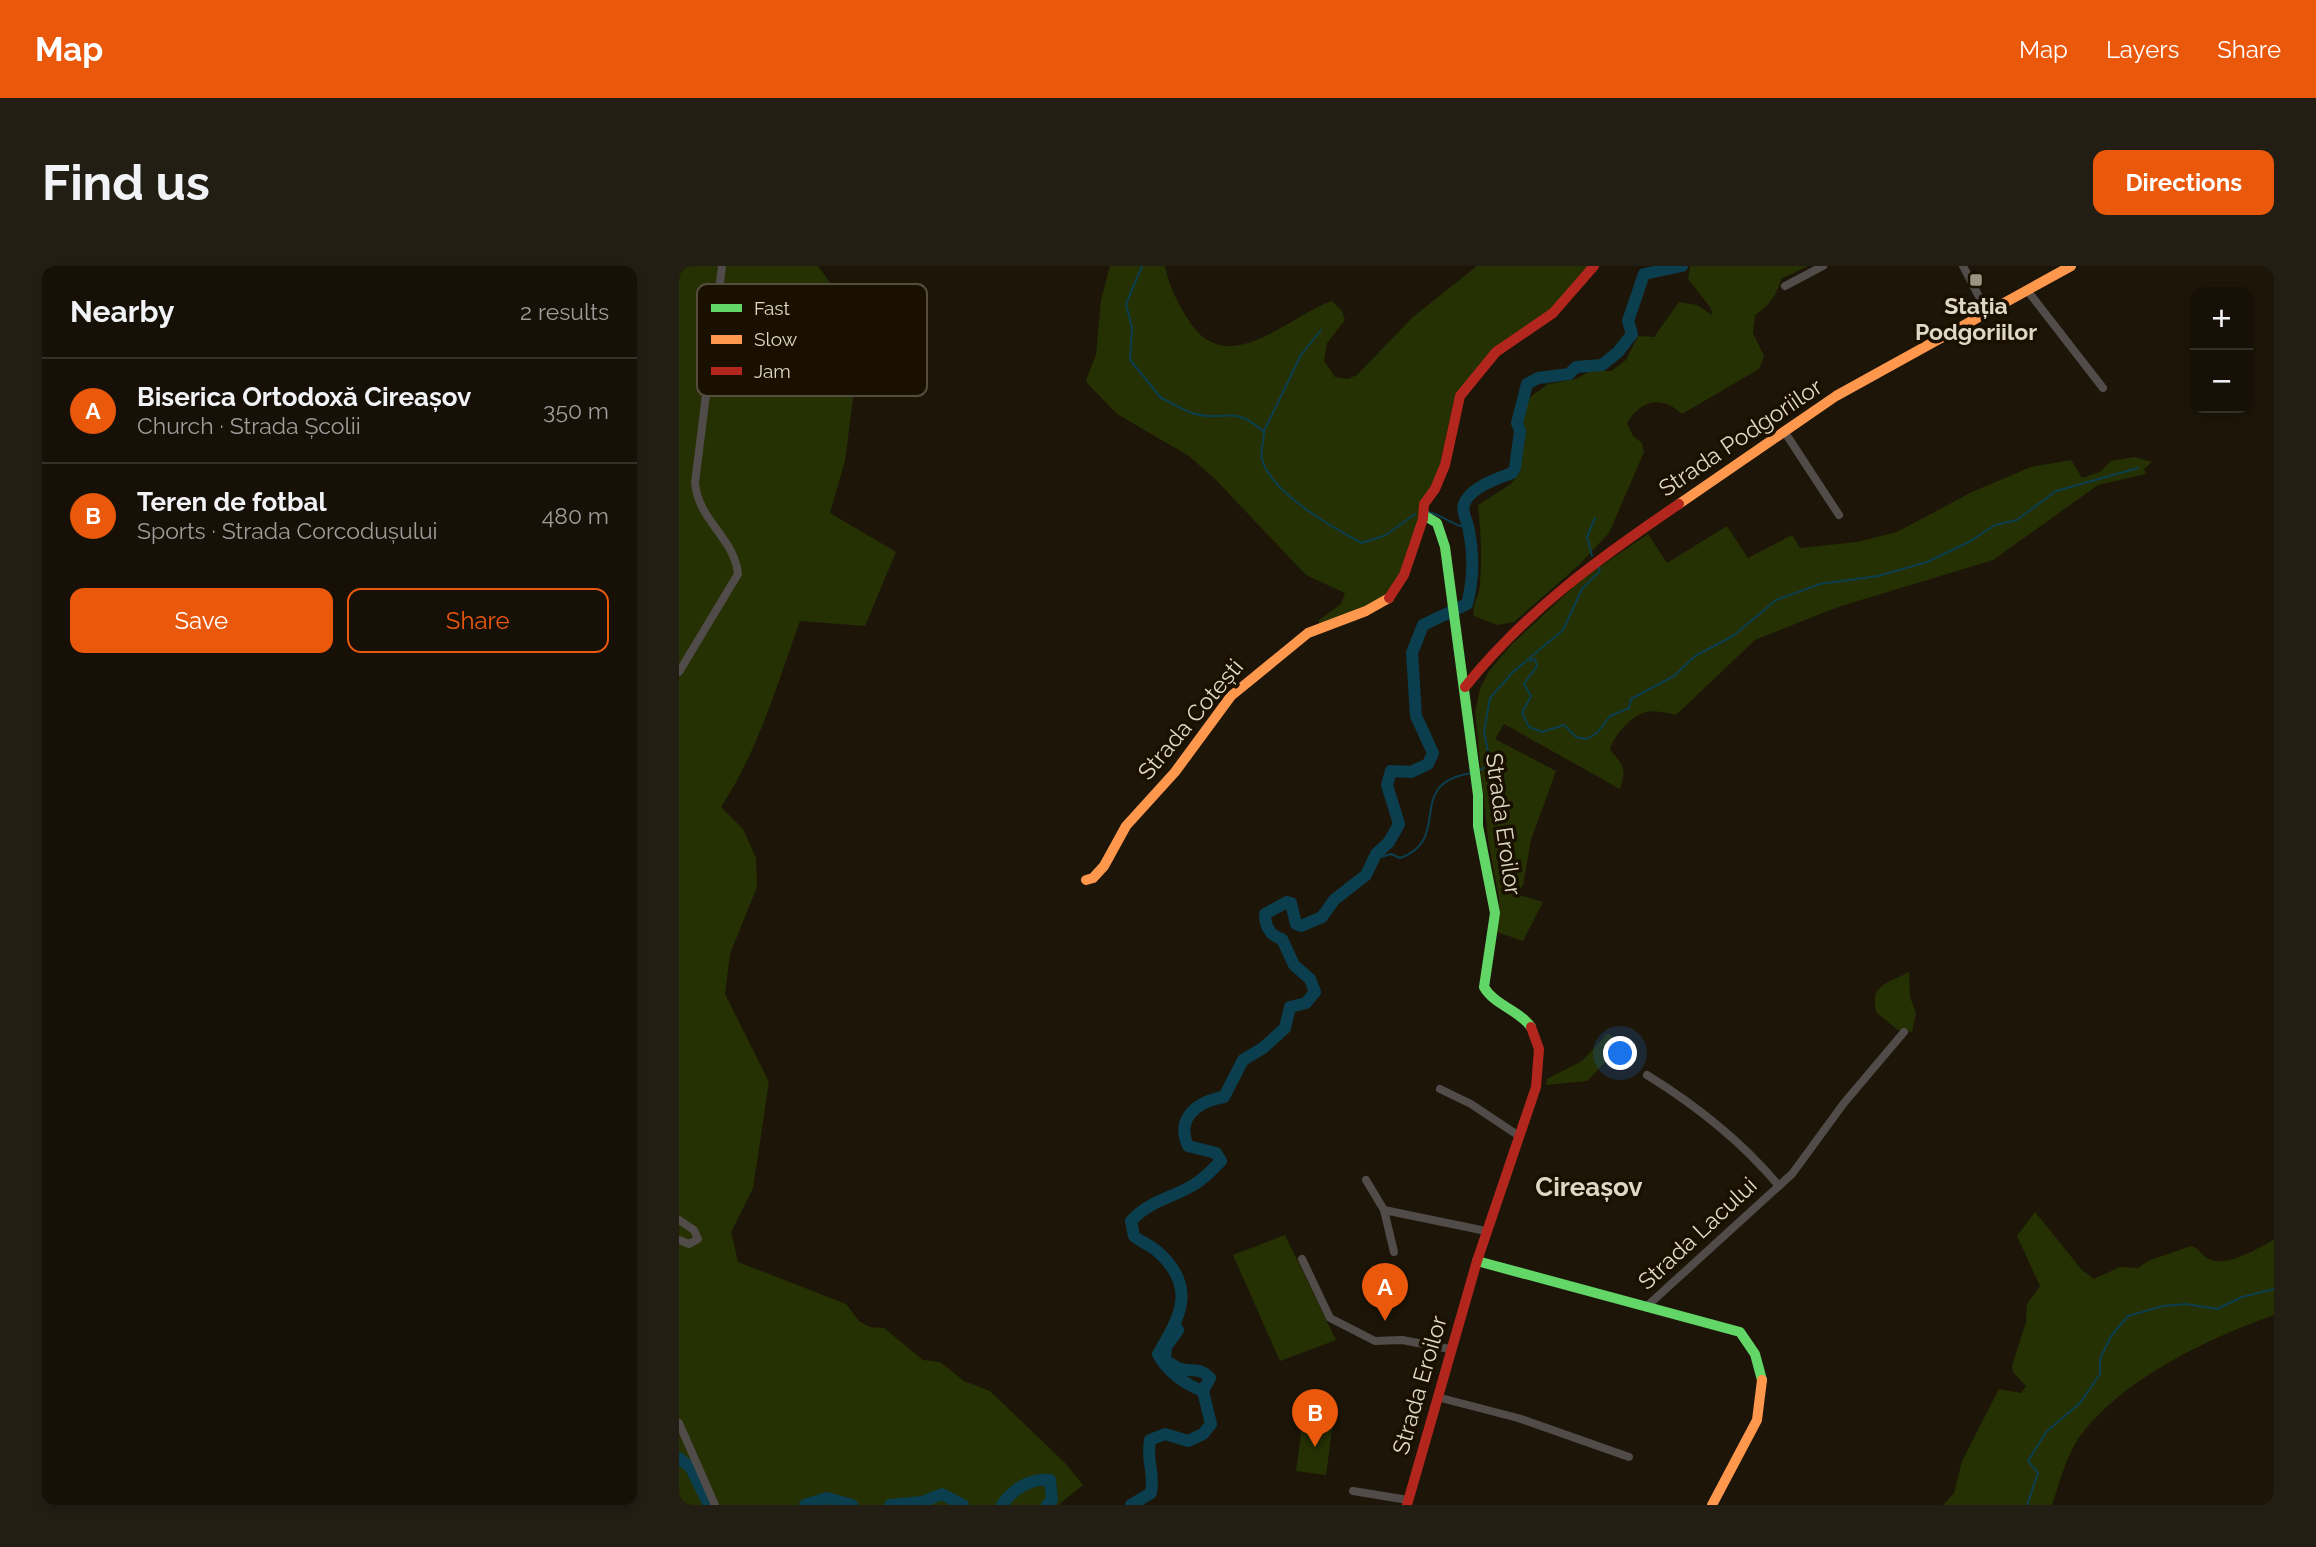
<!DOCTYPE html>
<html lang="en">
<head>
<meta charset="utf-8">
<style>
  body { margin:0; font-family:Raleway,sans-serif; background:#231e14; color:#f1f3f6 }
  .controls { position:absolute; right:21px; top:21px; display:grid; overflow:hidden; border-radius:14px; box-shadow:0 4px 10px #0003 }
  .controls button { width:63px; height:63px; display:grid; place-items:center; padding:0; border:0; border-bottom:2px solid #353028; background:#161006; color:#f1f3f6; font:35px sans-serif }
  .you { position:absolute; left:942px; top:788px; width:24px; height:24px; margin:-18px; border:5px solid #fff; border-radius:50%; background:#1a73e8; box-shadow:0 0 0 10px #1a73e833 }
  .badge { display:grid; place-items:center; width:46px; height:46px; border-radius:50%; background:#ea580c; color:#fff; font-size:23px; font-weight:700 }
  .pin { position:absolute; translate:-50% -58px; filter:drop-shadow(0 2px 4px #0008) }
  .pin::after { content:''; position:absolute; top:37px; width:24px; height:21px; background:inherit; clip-path:polygon(0 0,100% 0,50% 100%) }
  .list { margin:0; padding:0; list-style:none }
  h2 { display:flex; justify-content:space-between; align-items:center; height:91px; margin:0; padding:0 28px; font-size:30px }
  h2 small { font-size:23px; font-weight:400; color:#9e9d9b }
  .list li { display:grid; grid-template-columns:46px 1fr auto; gap:21px; align-items:center; box-sizing:border-box; height:105px; padding:0 28px; border-top:2px solid #353028 }
  .list b { display:block; font-size:26px; white-space:nowrap }
  .list p { margin:0; font-size:23px; white-space:nowrap; color:#9e9d9b }
  .list em { font-size:23px; font-style:normal; color:#9e9d9b }
  .actions { display:flex; gap:14px; padding:21px 28px }
  .actions a { flex:1; padding:16px 0; border:2px solid #ea580c; border-radius:14px; text-align:center; font-size:24px; color:#ea580c }
  .actions .main { background:#ea580c; color:#fff }
  .map { position:relative; flex:none; width:1595px; height:1239px; overflow:hidden; border-radius:14px }
  header { display:flex; align-items:center; gap:42px; box-sizing:border-box; height:98px; padding:0 35px; background:#ea580c; color:#fff }
  header strong { font-size:33px }
  nav { display:flex; gap:38px; margin-inline-start:auto; font-size:24px }
  .intro { display:flex; align-items:center; justify-content:space-between; box-sizing:border-box; height:168px; padding:0 42px }
  h1 { margin:0; font-size:49px }
  .button { padding:18px 32px; border-radius:14px; background:#ea580c; color:#fff; font-size:24px; font-weight:700 }
  main { display:flex; gap:42px; padding:0 42px }
  aside { flex:1; background:#161006; border-radius:14px; box-shadow:0 4px 10px #0003 }
  .map>svg:first-child { display:block }
  .green { fill:#253003 }
  .lines { fill:none; stroke-linecap:round; stroke-linejoin:round }
  .stream { stroke:#0b3e4e; stroke-width:2 }
  .river { stroke:#0b3e4e; stroke-width:12 }
  .street { stroke:#514c4a; stroke-width:8 }
  .fast { stroke:#63d668; stroke-width:10 }
  .slow { stroke:#ff974d; stroke-width:10 }
  .jam { stroke:#b3261e; stroke-width:10 }
  .poi-dot { fill:#9b9484; stroke:#191000; stroke-width:2.5 }
  .labels { text-anchor:middle; dominant-baseline:central; stroke-width:7; stroke-linejoin:round; paint-order:stroke }
  .poi-label { font-size:23px; font-weight:bold; fill:#dfd8c7; stroke:#191000 }
  .street-label { font-size:23px; fill:#dfd8c7; stroke:#191000 }
  .quarter-label { font-size:26px; font-weight:bold; fill:#dfd8c7; stroke:#191000 }
  .key { fill:#191000; stroke:#544c3c; stroke-width:2 }
  .key-label { font-size:19px; fill:#dfd8c7 }
</style>
</head>
<body>
<header>
<strong>Map</strong>
<nav><a>Map</a><a>Layers</a><a>Share</a></nav>
</header>
<div class="intro"><h1>Find us</h1><a class="button">Directions</a></div>
<main>
<aside>
<h2>Nearby<small>2 results</small></h2>
<ul class="list">
<li><span class="badge">A</span><div><b>Biserica Ortodoxă Cireașov</b><p>Church · Strada Școlii</p></div><em>350 m</em></li>
<li><span class="badge">B</span><div><b>Teren de fotbal</b><p>Sports · Strada Corcodușului</p></div><em>480 m</em></li>
</ul>
<div class="actions"><a class="main">Save</a><a>Share</a></div>
</aside>
<div class="map">
<svg width="1595" height="1239" viewBox="0 0 1595 1239">
  <rect width="100%" height="100%" fill="#1d1608"/>
  <g class="green">
    <path d="M0 0H139L167 39 181 77 166 195 151 247 217 286 186 360 121 355C98 419 79 485 42 541L64 563 77 592 78 621 51 688 46 728 90 816 74 922 52 966 59 996 167 1038 180 1055 191 1061 205 1062 244 1094 261 1096 285 1115 311 1125 386 1197 404 1219 379 1239H0Z"/>
    <path d="M431 0H486C490 20 499 38 510 55 549 115 609 50 653 35L663 45 666 54 648 77 645 95 656 111 669 113 678 109 734 51 798 0H910L869 48 841 66 775 135 759 207 741 246 730 288 711 327 699 335 640 359V354L662 338 666 327 627 309 536 213 510 190 438 148 409 118 407 114 417 89 422 34Z"/>
    <path d="M1011 0H1129L1102 13C1098 29 1090 40 1076 49L1074 67 1085 90 1080 103 1003 148C982 129 962 134 948 157L954 170 963 177 965 186 930 267 900 299 835 356 818 359 795 350C792 337 801 331 801 318 803 291 802 266 799 239L832 218 841 206 846 170 844 154 850 132 869 118 897 113 911 105H932L947 94 959 70 975 71 1000 36 1018 39 1033 49 1032 42 1009 13Z"/>
    <path d="M1456 191 1473 196 1465 203 1467 208 1419 219 1314 294 1159 341 1076 374 997 449C987 447 974 443 964 447 950 452 934 471 931 484 944 498 948 504 941 523L825 458 816 473 877 505 852 574 844 619 837 628 864 636 844 675 818 666 820 633 809 573 796 446 801 423 810 405 833 378 903 313 969 268 988 297 1048 260 1069 292 1113 269 1121 282 1178 276 1218 266 1293 226 1352 201 1392 194 1403 212 1421 206 1432 195Z"/>
    <path d="M1230 706 1231 731 1237 747 1233 766 1219 764 1198 747C1188 719 1212 716 1230 706Z"/>
    <path d="M929 767 943 779 908 815 867 819 868 813 903 795Z"/>
    <path d="M1356 946 1403 1004 1415 1013 1441 1001 1459 1002 1469 995 1512 980C1521 982 1522 990 1530 993 1548 1002 1579 982 1595 974V1049C1530 1072 1443 1113 1401 1170 1387 1190 1381 1216 1373 1239H1264L1275 1227 1283 1195 1320 1123 1342 1127 1347 1120 1334 1106 1333 1100 1347 1056 1348 1038 1361 1020 1338 970Z"/>
    <path d="M606 969 657 1074 601 1095 554 989Z"/>
    <path d="M624 1153 654 1157 647 1209 617 1205Z"/>
  </g>
  <g class="lines">
    <g class="stream">
      <path d="M463 0 447 38 453 62 451 94 482 132C490 135 507 146 516 148 548 156 554 138 585 166 585 175 581 184 583 193 591 226 654 262 683 277L707 269 736 248"/>
      <path d="M585 165 622 89 642 64"/>
      <path d="M749 246C765 249 774 261 790 262"/>
      <path d="M913 290 908 271 916 252"/>
      <path d="M851 395 856 393 858 400 845 418 852 430 843 447 850 461 863 466 885 459 897 471 908 473 918 467 931 450 950 442 952 433 995 410 1016 390 1054 370 1097 334 1141 318 1199 310 1248 296 1290 276 1316 259 1338 254 1377 225 1459 202"/>
      <path d="M801 504 810 499 811 495 805 466 811 432 834 406 884 364 903 323 921 305 918 297"/>
      <path d="M695 593 712 588 721 592C775 573 724 517 793 507"/>
      <path d="M1348 1239 1359 1207 1349 1195 1367 1166 1401 1137 1421 1108V1093L1432 1070 1449 1050 1484 1040 1507 1038 1538 1043 1563 1031 1595 1023"/>
    </g>
    <g class="river">
      <path d="M496 1059 499 1064 487 1081 486 1095C492 1097 497 1102 502 1103 515 1106 520 1101 531 1112L524 1125C507 1119 487 1105 479 1088 501 1051 519 1021 478 985 471 979 462 976 455 970L452 955C471 934 494 932 516 918 526 912 534 903 542 895L537 887 509 880C496 851 520 835 545 831L564 794 584 782 606 762 611 741 627 737 636 726 631 713 615 699 603 673C591 670 586 660 586 648L608 636 612 637 617 658 622 660 643 651 655 634 687 609 697 588 710 576 720 558 708 519 712 505 732 506 749 498 754 487 737 450 733 387 744 359 788 338C794 315 795 289 790 265 789 254 780 245 787 234 797 219 818 213 833 207L836 202 841 165 838 157 848 118 859 112 890 108 897 101 923 99 939 86 953 68 949 55 965 8 1003 0"/>
      <path d="M0 1192 12 1202 30 1239"/>
      <path d="M126 1239 148 1232 173 1239"/>
      <path d="M211 1239 243 1236 263 1228 284 1239"/>
      <path d="M323 1239C334 1223 351 1212 371 1214L373 1234 368 1239"/>
      <path d="M452 1239 472 1227C476 1203 467 1199 471 1174L486 1168 509 1175 524 1168 532 1158 524 1125"/>
    </g>
    <g class="street">
      <path d="M1284 0 1308 46"/>
      <path d="M1106 20 1144 0"/>
      <path d="M1348 24 1424 122"/>
      <path d="M1105 165 1160 249"/>
      <path d="M0 406 59 308C56 273 19 254 16 217L43 0"/>
      <path d="M968 809C1015 838 1064 877 1100 920"/>
      <path d="M761 823 792 838 840 870"/>
      <path d="M687 914 705 944 715 986"/>
      <path d="M705 944 807 965"/>
      <path d="M0 954 15 964 19 973 10 978 0 974"/>
      <path d="M623 993 651 1052 696 1075 723 1074 771 1083"/>
      <path d="M967 1041 1113 908 1165 837 1225 766"/>
      <path d="M758 1131 839 1152 950 1191"/>
      <path d="M0 1157 36 1239"/>
      <path d="M674 1225 729 1234"/>
    </g>
    <g class="fast">
      <path d="M744 253 748 251 758 257 766 281 799 529V560L816 647 805 721C815 739 840 744 852 761"/>
      <path d="M798 995 1061 1066 1076 1088 1083 1114"/>
    </g>
    <g class="slow">
      <path d="M1000 238 1157 130 1392 0"/>
      <path d="M407 614 414 612 425 600 447 560 496 506 552 430 629 367 687 345 710 332"/>
      <path d="M1033 1239 1078 1154 1083 1114"/>
    </g>
    <g class="jam">
      <path d="M710 332 725 309 744 253 745 238 756 223 766 199 781 130 817 86 874 47 915 0"/>
      <path d="M786 421C847 345 920 292 1000 238"/>
      <path d="M728 1239 798 995 857 821 860 783 852 761"/>
    </g>
  </g>
  <rect class="poi-dot" x="1290" y="7" width="14" height="14" rx="3.5"/>
  <g class="labels">
    <g class="poi-label">
      <text x="1297" y="39">Stația<tspan x="1297" dy="26">Podgoriilor</tspan></text>
    </g>
    <g class="street-label">
      <text transform="translate(1061 171) rotate(-34)">Strada Podgoriilor</text>
      <text transform="translate(511 453) rotate(-50)">Strada Cotești</text>
      <text transform="translate(825 558) rotate(82)">Strada Eroilor</text>
      <text transform="translate(1018 967) rotate(-43)">Strada Lacului</text>
      <text transform="translate(740 1119) rotate(-74)">Strada Eroilor</text>
    </g>
    <g class="quarter-label">
      <text x="910" y="921">Cireașov</text>
    </g>
  </g>
  <rect x="18" y="18" width="230" height="112" rx="10" class="key"/>
  <rect x="32" y="38" width="31" height="8" fill="#63d668"/>
  <rect x="32" y="69" width="31" height="9" fill="#ff974d"/>
  <rect x="32" y="101" width="31" height="8" fill="#b3261e"/>
  <g class="key-label">
    <text x="75" y="49">Fast</text>
    <text x="75" y="80">Slow</text>
    <text x="75" y="112">Jam</text>
  </g>
</svg>
<div class="controls">
<button>+</button>
<button>−</button>
</div>
<div class="you"></div>
<div class="pin badge" style="left:706px;top:1055px">A</div>
<div class="pin badge" style="left:636px;top:1181px">B</div>
</div>
</main>
</body>
</html>
